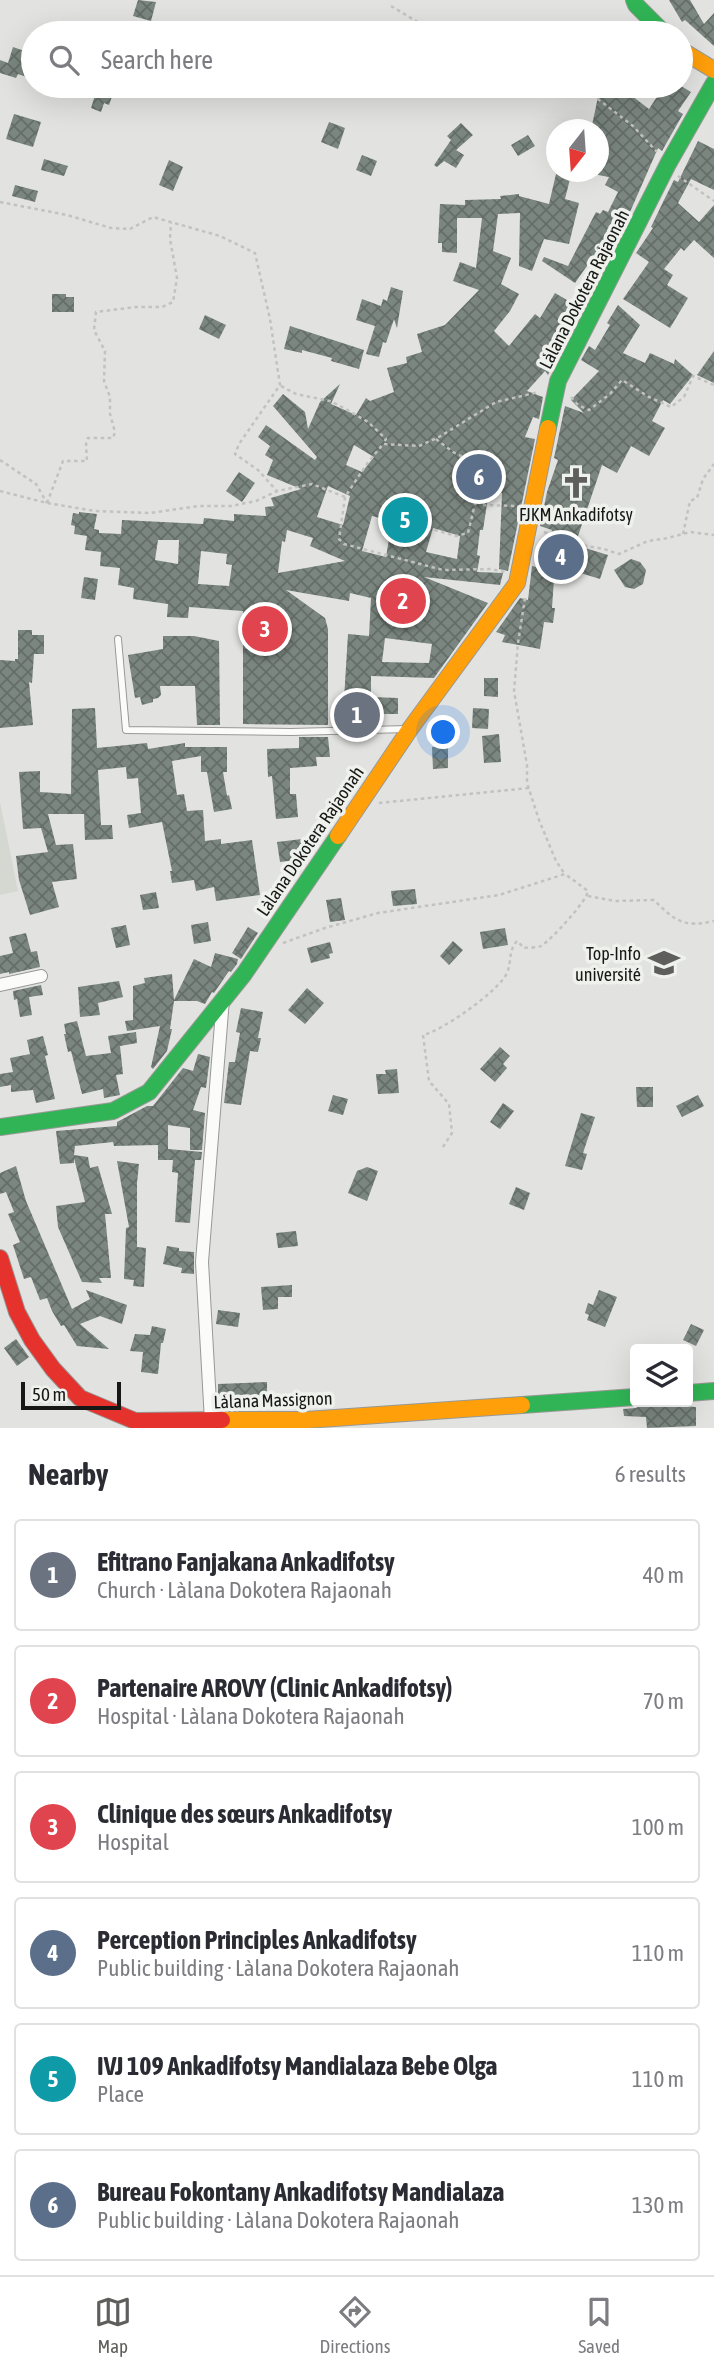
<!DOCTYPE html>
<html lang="en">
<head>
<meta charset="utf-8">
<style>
  body { margin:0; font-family:"Asap Condensed",sans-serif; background:#f7f7f7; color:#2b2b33 }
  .controls { position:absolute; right:21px; bottom:21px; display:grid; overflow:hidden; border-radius:7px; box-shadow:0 7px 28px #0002 }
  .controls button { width:63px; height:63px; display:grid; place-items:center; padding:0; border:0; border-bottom:2px solid #e1e1e2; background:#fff; color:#2b2b33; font:35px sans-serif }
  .compass { position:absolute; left:546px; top:119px; width:63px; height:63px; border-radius:50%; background:#fff; box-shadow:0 7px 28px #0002; rotate:197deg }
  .scale { position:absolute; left:21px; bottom:18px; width:100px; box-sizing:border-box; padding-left:7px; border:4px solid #171816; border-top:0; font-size:19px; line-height:24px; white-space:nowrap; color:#171816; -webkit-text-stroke:5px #eff1ed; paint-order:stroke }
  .you { position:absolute; left:444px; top:733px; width:24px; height:24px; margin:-18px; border:5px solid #fff; border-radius:50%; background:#1a73e8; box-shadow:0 0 0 10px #1a73e833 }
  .badge { display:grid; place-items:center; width:46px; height:46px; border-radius:50%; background:#5e5f5d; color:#fff; font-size:23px; font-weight:700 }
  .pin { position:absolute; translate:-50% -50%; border:4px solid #fff; box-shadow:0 2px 7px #0006 }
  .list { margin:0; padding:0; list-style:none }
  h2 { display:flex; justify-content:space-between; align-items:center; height:91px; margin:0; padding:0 28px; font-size:30px }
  h2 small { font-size:23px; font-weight:400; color:#7c7c81 }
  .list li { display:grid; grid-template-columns:46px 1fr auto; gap:21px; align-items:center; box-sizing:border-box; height:112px; margin:0 14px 14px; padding:0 14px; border:2px solid #e1e1e2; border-radius:7px }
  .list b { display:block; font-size:26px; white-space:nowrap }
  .list p { margin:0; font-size:23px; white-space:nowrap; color:#7c7c81 }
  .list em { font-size:23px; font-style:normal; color:#7c7c81 }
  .icon { flex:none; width:38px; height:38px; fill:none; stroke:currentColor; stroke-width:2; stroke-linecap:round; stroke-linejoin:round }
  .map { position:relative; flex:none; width:714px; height:1428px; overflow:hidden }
  .search { position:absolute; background:#fff; box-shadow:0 7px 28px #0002; left:21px; right:21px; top:21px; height:77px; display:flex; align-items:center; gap:18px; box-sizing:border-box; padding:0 24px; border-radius:38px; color:#7c7c81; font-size:26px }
  .sheet { height:847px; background:#fff }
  nav { display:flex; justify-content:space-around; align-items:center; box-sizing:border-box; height:98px; border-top:2px solid #e1e1e2; background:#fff; font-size:19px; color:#7c7c81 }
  nav a { display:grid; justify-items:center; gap:4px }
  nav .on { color:#5e5f5d }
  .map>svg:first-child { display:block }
  .built { fill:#d4d8d0 }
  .building { fill:url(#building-cross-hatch); fill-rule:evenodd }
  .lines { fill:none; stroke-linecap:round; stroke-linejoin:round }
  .lane-casing { stroke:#989996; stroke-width:8 }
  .street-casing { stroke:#989996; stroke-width:14 }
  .fast-casing { stroke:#989996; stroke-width:18 }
  .slow-casing { stroke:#989996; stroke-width:18 }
  .jam-casing { stroke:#989996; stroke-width:18 }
  .path { stroke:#c1c2c1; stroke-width:2.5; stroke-dasharray:3.5 3.5; stroke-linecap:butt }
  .lane { stroke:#fbfbfa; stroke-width:6 }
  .street { stroke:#fbfbfa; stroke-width:12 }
  .fast { stroke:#30b455; stroke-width:16 }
  .slow { stroke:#ff9f0a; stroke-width:16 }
  .jam { stroke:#e5322d; stroke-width:16 }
  .labels { text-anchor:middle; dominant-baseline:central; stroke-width:7; stroke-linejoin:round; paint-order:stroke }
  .street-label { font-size:18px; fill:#171816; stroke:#eff1ed }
  .poi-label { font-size:18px; fill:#171816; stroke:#eff1ed }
</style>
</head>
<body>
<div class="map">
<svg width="714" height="1428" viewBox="0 0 714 1428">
  <defs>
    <pattern id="building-cross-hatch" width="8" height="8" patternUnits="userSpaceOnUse" patternTransform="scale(1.75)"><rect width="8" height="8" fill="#7b8680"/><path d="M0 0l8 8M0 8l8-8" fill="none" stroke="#646d68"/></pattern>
  </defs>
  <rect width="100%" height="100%" fill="#e2e3e0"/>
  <path class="built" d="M0 802 18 891 0 895Z"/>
  <g class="building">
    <path d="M138 0 156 2 151 21 133 16Z"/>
    <path d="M669 0H690L704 24 714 13V46L685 20 682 22Z"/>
    <path d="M13 47 33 54V79L18 74 16 78 0 73V60L8 63Z"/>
    <path d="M585 86H619L649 109 664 86H681L691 92 678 111 683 114 662 151 658 148 630 212 601 265 591 260 575 283 542 261 544 257 568 266 596 212 600 214 603 210 608 212 618 192 605 185 609 177 598 175V130H591L598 97Z"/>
    <path d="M97 89 113 94 109 105 104 103 101 112 91 108Z"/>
    <path d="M14 114 41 122 33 147 6 139Z"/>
    <path d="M329 122 345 128 338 149 321 142Z"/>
    <path d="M461 123 473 135 456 150 464 155 456 168 444 161 437 167 434 165 451 140 447 136Z"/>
    <path d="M528 135 535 146 518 156 511 145Z"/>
    <path d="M698 141 714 149V190L691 179 678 203 699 222 714 205V258L694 240 684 251 681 248 664 269 673 275 667 285 688 298 670 328 623 299 649 262 636 253 653 228 651 227 664 200 674 180 678 182Z"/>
    <path d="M362 155 377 161 371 176 356 170Z"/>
    <path d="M44 159 68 166 64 176 41 170Z"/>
    <path d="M169 160 183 167 173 191 159 185Z"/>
    <path d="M556 174 571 175 565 199 579 203 569 244 544 239 532 271 519 266 520 213 498 214 493 251 511 258 501 284 519 294 510 311 494 331 509 346 535 314 540 318 555 293 582 309 548 375 545 371 527 391 543 397 539 419 533 417 525 437 535 439 508 571 499 569 502 493 489 491 483 530H480L477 555 480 556 477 572 503 573 500 585 424 577 488 603 434 678 371 676V697L398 698V714H371L372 723 349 724 348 699H344L348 634 369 636 371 598 350 593 349 601 286 590 325 618 328 629V725L243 724V611L189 607 188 618 167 617 168 604 133 599 134 588 118 585 120 568 100 566 101 552 85 550 87 536 74 534 75 526 71 525 73 513 79 514V512L97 514 94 529 99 530V533L121 534 122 520 203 524 204 518 234 521V514L266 516 265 507 274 506 271 498 301 489 267 475 273 460 265 455 270 446 258 437 266 425 315 460 317 457 273 406 283 394 305 412 308 429 320 402 340 384 331 404 356 415 366 398 370 401 394 392 387 368 407 363 406 357 422 352 417 334 445 325 479 290 453 281 460 262 476 268 482 218H457V253L442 252V243H438L440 204 465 205V200L501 199 500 196 519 194V196L549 204ZM354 445 374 457 362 472 346 465ZM328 486 350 496 343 525 317 517ZM372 516 392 521 386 557 362 551ZM433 528 460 536 457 559 426 552ZM287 530 313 538 310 546 345 561 278 573 282 541 285 542ZM158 540H179L178 564 155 560ZM201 551 227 554 226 564 232 565 229 586 198 584ZM385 638 432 644 429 663 382 662Z"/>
    <path d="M15 185 38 191 35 202 12 196Z"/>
    <path d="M391 287 403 291 397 328 394 319 386 343 383 342 379 357 366 354 375 326 356 320 362 299 381 306 383 299 387 301Z"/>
    <path d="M52 294H66V297H74V312H52Z"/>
    <path d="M618 305 640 325 623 353 645 363 650 353 674 364 675 359 693 375 670 404 663 400 652 421 665 428 649 456 631 446 617 473 602 465 575 545 608 555 600 579 574 571 573 575 559 570 557 580 554 579 552 608H555L553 623 544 622 540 649 502 642 505 635 496 632 520 598 528 600 532 566 540 568 552 530 540 526 547 492 558 460 554 458 565 406 584 413 571 400 599 371 581 360 589 346 595 350 610 325 607 323Z"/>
    <path d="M205 315 226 325 219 339 199 329Z"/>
    <path d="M290 326 364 350 359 369 331 361 332 358 302 350V353L284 349Z"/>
    <path d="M714 351V383L697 375Z"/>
    <path d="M239 472 255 483 242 502 226 491Z"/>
    <path d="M631 559 640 562 646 570 643 584 634 589 625 587 614 570Z"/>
    <path d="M84 577 98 579 95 600 81 598Z"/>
    <path d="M18 630H32V635H44V654H34L32 683 29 682 33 725 0 728V660L15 661V659H18Z"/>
    <path d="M163 636H194L219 641 220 725H197L195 686H160L161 695 158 698 153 699V702L142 705 140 697 135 698 128 655 163 649Z"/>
    <path d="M484 678H498V697L484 696Z"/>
    <path d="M95 708 97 748 147 743 148 749 185 743V747H227V772H223L227 796 229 795 232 809 214 812 207 772H201V756L172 761 177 795 184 794 187 811 203 810 205 841 221 839V844L252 840 260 895 216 901 214 887 196 891 194 880 172 883 170 871H172L162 822 129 828 127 815 141 813 138 778 127 779 126 767 98 770 101 825H112L113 839 85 840 84 814H48L56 845 73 844 77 879 52 882 59 907 30 915 19 880 16 856 48 852 41 828 23 829 19 772 40 771V792L71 794 72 709Z"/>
    <path d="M473 708 489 709 488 729 472 728Z"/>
    <path d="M499 734 501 762 484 763 482 736Z"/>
    <path d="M299 737H328L330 757H316L317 766 290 768V794H296L298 817 276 819 272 776 268 777 267 749 299 748Z"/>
    <path d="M448 746V768L433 769 432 747Z"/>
    <path d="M302 839 305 859 280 862 277 842Z"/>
    <path d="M415 889 417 904 393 906 391 891Z"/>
    <path d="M156 892 159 908 143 910 140 895Z"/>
    <path d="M341 898 345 920 330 922 326 900Z"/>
    <path d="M208 922 211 941 194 944 191 925Z"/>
    <path d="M126 925 130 945 116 948 111 928Z"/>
    <path d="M248 927 258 933 241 959 232 953Z"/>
    <path d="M505 928 508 945 483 949 480 932Z"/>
    <path d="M26 933 31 952 37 951 40 967 9 974V972L0 974V956L13 953 9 937Z"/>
    <path d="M453 941 463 950 449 965 440 956Z"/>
    <path d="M330 942 333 953 329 954 330 958 311 963 307 948Z"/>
    <path d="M215 953 238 959 237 964 231 972 229 971 214 993 212 992 205 1004 197 1001H174L170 1029H172L167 1051 153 1069 151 1067 160 1026 127 1031 125 1021 133 1020V986L145 983 144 978 172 974 174 1000 194 959 211 967Z"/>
    <path d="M119 981 123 997 98 1003 100 1015 80 1017 78 987Z"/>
    <path d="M41 985 43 995 29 997 32 1015 20 1017 17 999 14 1000 13 991Z"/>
    <path d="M307 988 324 1003 305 1024 288 1010Z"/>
    <path d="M241 1008 263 1012 258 1038H261L258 1052 250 1051 241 1105 224 1103 229 1062H235L240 1033 236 1032Z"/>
    <path d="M77 1021 86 1056 111 1053 108 1036 136 1032 137 1043 120 1046 123 1074 116 1075 120 1095 104 1098 103 1089 82 1094 71 1051 68 1052 64 1034H66L64 1024Z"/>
    <path d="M43 1036 48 1055 45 1056 55 1099 36 1103 33 1090 11 1092V1085L0 1087V1074L13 1072 10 1058 30 1054 27 1040Z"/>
    <path d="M500 1047 510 1056 503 1064 507 1068 495 1082 480 1069Z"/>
    <path d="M198 1054 210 1057 206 1088 201 1087 193 1110 205 1113 202 1150H190V1128L168 1125V1149L202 1152 201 1160H195L190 1223 175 1222 178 1173 172 1172 173 1160H158V1145L114 1146 113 1142 75 1146 74 1155 88 1157 90 1168 98 1166 112 1214H105L111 1278H99L102 1283 82 1282 58 1227 56 1206 85 1202 74 1158V1163L60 1164 56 1131 117 1126V1122L147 1106H153L183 1068 193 1071Z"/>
    <path d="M397 1069 399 1093 378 1094 376 1074H386L385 1070Z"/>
    <path d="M636 1087H653V1107H637Z"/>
    <path d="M333 1095 348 1099 343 1115 328 1111Z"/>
    <path d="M698 1095 704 1106 682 1117 676 1106Z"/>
    <path d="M503 1103 514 1111 500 1129 490 1122Z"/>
    <path d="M581 1113 595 1117 583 1153 587 1154 582 1170 565 1166Z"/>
    <path d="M117 1161 139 1164 137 1183V1247L146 1248 144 1287 133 1286 134 1280 124 1279 126 1228 129 1227Z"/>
    <path d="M16 1166 26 1201 72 1309 90 1299 86 1290 127 1305 122 1324 100 1316 80 1324 109 1349 77 1346 64 1325 61 1326 52 1311 47 1298 40 1300 31 1277 24 1279 13 1245 20 1242 8 1214 14 1212 6 1192 0 1194V1173Z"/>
    <path d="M367 1167 378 1171 367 1201 348 1193 357 1171Z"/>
    <path d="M516 1187 530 1193 524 1210 509 1204Z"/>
    <path d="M296 1231 298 1246 278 1248 276 1233Z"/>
    <path d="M167 1246 179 1248V1251L194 1252V1274L181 1273 182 1268 163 1264Z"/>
    <path d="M292 1285V1297H278V1309L263 1310 261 1287Z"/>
    <path d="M599 1290 617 1297 605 1327 587 1320 589 1315 585 1313 588 1303 593 1305Z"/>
    <path d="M218 1310 240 1313 238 1327 216 1324Z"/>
    <path d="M691 1324 704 1330 696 1346 683 1340Z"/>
    <path d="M152 1326 166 1329 163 1343H161L158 1374 141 1372 143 1352 130 1351 135 1334 150 1335Z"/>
    <path d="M16 1339 29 1357 17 1366 4 1348Z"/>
    <path d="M267 1382V1396L218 1397V1384Z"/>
    <path d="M643 1404 696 1407V1426L647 1428 646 1417 624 1416 623 1409 636 1408Z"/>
  </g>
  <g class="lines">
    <defs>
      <path id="lane" d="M118 639 126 730 291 732 408 729"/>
      <g id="street">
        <path d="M0 985 41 976"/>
        <path d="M211 1421 202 1262 223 999"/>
      </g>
      <g id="fast">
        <path d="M634 0 636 5 664 33"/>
        <path d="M548 428 558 381 668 164 714 83"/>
        <path d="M0 1127 113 1111 149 1092 244 974 338 836"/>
        <path d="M688 1393 714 1391"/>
        <path d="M522 1405 635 1397"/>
      </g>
      <g id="slow">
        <path d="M681 50 714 70"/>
        <path d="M338 836 410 729 517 583 548 428"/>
        <path d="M222 1420H306L522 1405"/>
      </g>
      <path id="jam" d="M0 1258 17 1312 32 1340 53 1369 80 1398 135 1421 222 1420"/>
    </defs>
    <use href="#lane" class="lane-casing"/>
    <use href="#street" class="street-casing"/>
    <use href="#fast" class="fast-casing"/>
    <use href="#slow" class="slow-casing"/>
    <use href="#jam" class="jam-casing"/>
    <g class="path">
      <path d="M391 6 436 33"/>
      <path d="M581 86 633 126 657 152"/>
      <path d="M678 176 714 201"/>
      <path d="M0 202 67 215 111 228 130 229 153 217 220 236 255 253 270 319 280 385 239 444 235 454 258 470 276 490"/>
      <path d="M281 386 296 394 330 401 344 408 368 422 386 439 383 444"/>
      <path d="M571 397 578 405 589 410 610 394 622 380 649 397 671 407 684 397 693 376 714 385"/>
      <path d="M436 439 453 452 487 469 481 492V505L518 506"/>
      <path d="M0 460 36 484 47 503"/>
      <path d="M0 491 47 503 95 511 150 513 198 506H231L256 501 277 491 312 484 345 497 366 465 383 444 419 446 439 437 496 402 539 392"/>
      <path d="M345 497 339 539 344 544 443 570 491 569 505 572"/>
      <path d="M47 503 63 461H87L86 444 88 438H113L115 432 110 414V397L104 381 105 351 94 330 96 312 136 307H162L173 302 177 278 170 239 171 223"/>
      <path d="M421 526 456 536 468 533 475 504 480 503"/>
      <path d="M544 532 576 544 604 549 619 554 648 541 668 538 690 532 714 535"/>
      <path d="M683 534 690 501 697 498 703 479 714 464"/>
      <path d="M525 598 518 643 514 691 527 765V783L539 820 556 861 564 873"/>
      <path d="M379 803 529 788"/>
      <path d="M588 896 615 901 654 900C675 921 684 928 714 921"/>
      <path d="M283 943 325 928 378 913 499 895 565 874 588 891C587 901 551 940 541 946 537 948 529 947 524 948L517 941C508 951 512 961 507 973 499 991 442 1031 423 1035L429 1081 449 1104 452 1133 441 1150"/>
    </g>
    <use href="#lane" class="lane"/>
    <use href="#street" class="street"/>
    <use href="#fast" class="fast"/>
    <use href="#slow" class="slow"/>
    <use href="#jam" class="jam"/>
  </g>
  <defs>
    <symbol id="church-bare" viewBox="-9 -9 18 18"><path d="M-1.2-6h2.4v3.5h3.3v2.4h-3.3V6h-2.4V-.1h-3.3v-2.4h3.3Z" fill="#5e5f5d" stroke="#eff1ed" stroke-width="2.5" paint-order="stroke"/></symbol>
    <symbol id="university-bare" viewBox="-9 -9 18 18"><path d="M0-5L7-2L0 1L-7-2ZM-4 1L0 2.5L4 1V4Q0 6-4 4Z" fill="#5e5f5d" stroke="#eff1ed" stroke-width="2.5" paint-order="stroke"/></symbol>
  </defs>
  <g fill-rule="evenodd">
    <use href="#church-bare" x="554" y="461" width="44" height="44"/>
    <use href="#university-bare" x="642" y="941" width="44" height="44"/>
  </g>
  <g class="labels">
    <g class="street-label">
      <text transform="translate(584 289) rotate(-63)">Làlana Dokotera Rajaonah</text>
      <text transform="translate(310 841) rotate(-56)">Làlana Dokotera Rajaonah</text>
      <text transform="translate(273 1400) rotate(-2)">Làlana Massignon</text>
    </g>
    <g class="poi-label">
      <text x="576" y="514">FJKM Ankadifotsy</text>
      <text x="641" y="953" text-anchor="end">Top-Info<tspan x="641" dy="21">université</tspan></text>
    </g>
  </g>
</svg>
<div class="controls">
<button><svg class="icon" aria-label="layers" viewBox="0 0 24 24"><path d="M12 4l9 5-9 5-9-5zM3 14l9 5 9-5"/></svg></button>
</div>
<svg class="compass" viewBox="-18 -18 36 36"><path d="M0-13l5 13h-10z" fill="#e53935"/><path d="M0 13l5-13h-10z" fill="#7c7c81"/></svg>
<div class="scale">50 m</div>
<div class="you"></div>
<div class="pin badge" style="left:357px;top:715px;background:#6b7280">1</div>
<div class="pin badge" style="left:403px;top:601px;background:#e0444e">2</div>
<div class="pin badge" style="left:265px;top:629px;background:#e0444e">3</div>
<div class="pin badge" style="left:561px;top:557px;background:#5c6f8a">4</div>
<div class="pin badge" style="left:405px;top:520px;background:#0f9aa8">5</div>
<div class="pin badge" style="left:479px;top:477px;background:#5c6f8a">6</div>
<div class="search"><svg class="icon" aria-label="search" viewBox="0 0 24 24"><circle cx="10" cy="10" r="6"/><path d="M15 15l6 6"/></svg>Search here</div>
</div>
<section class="sheet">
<h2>Nearby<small>6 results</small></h2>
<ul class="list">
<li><span class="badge" style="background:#6b7280">1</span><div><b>Efitrano Fanjakana Ankadifotsy</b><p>Church · Làlana Dokotera Rajaonah</p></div><em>40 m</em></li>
<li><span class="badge" style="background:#e0444e">2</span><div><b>Partenaire AROVY (Clinic Ankadifotsy)</b><p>Hospital · Làlana Dokotera Rajaonah</p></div><em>70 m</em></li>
<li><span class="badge" style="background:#e0444e">3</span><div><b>Clinique des sœurs Ankadifotsy</b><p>Hospital</p></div><em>100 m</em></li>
<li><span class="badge" style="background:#5c6f8a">4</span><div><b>Perception Principles Ankadifotsy</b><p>Public building · Làlana Dokotera Rajaonah</p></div><em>110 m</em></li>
<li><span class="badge" style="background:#0f9aa8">5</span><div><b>IVJ 109 Ankadifotsy Mandialaza Bebe Olga</b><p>Place</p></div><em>110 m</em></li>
<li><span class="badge" style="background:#5c6f8a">6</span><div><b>Bureau Fokontany Ankadifotsy Mandialaza</b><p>Public building · Làlana Dokotera Rajaonah</p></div><em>130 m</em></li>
</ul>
</section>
<nav>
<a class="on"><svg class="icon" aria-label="map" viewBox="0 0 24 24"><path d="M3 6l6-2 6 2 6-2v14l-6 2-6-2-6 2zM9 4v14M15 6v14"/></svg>Map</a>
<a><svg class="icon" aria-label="directions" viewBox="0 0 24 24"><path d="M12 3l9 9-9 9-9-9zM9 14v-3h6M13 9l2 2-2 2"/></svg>Directions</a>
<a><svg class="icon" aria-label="saved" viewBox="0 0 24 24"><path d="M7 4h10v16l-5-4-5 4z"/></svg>Saved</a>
</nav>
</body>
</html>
